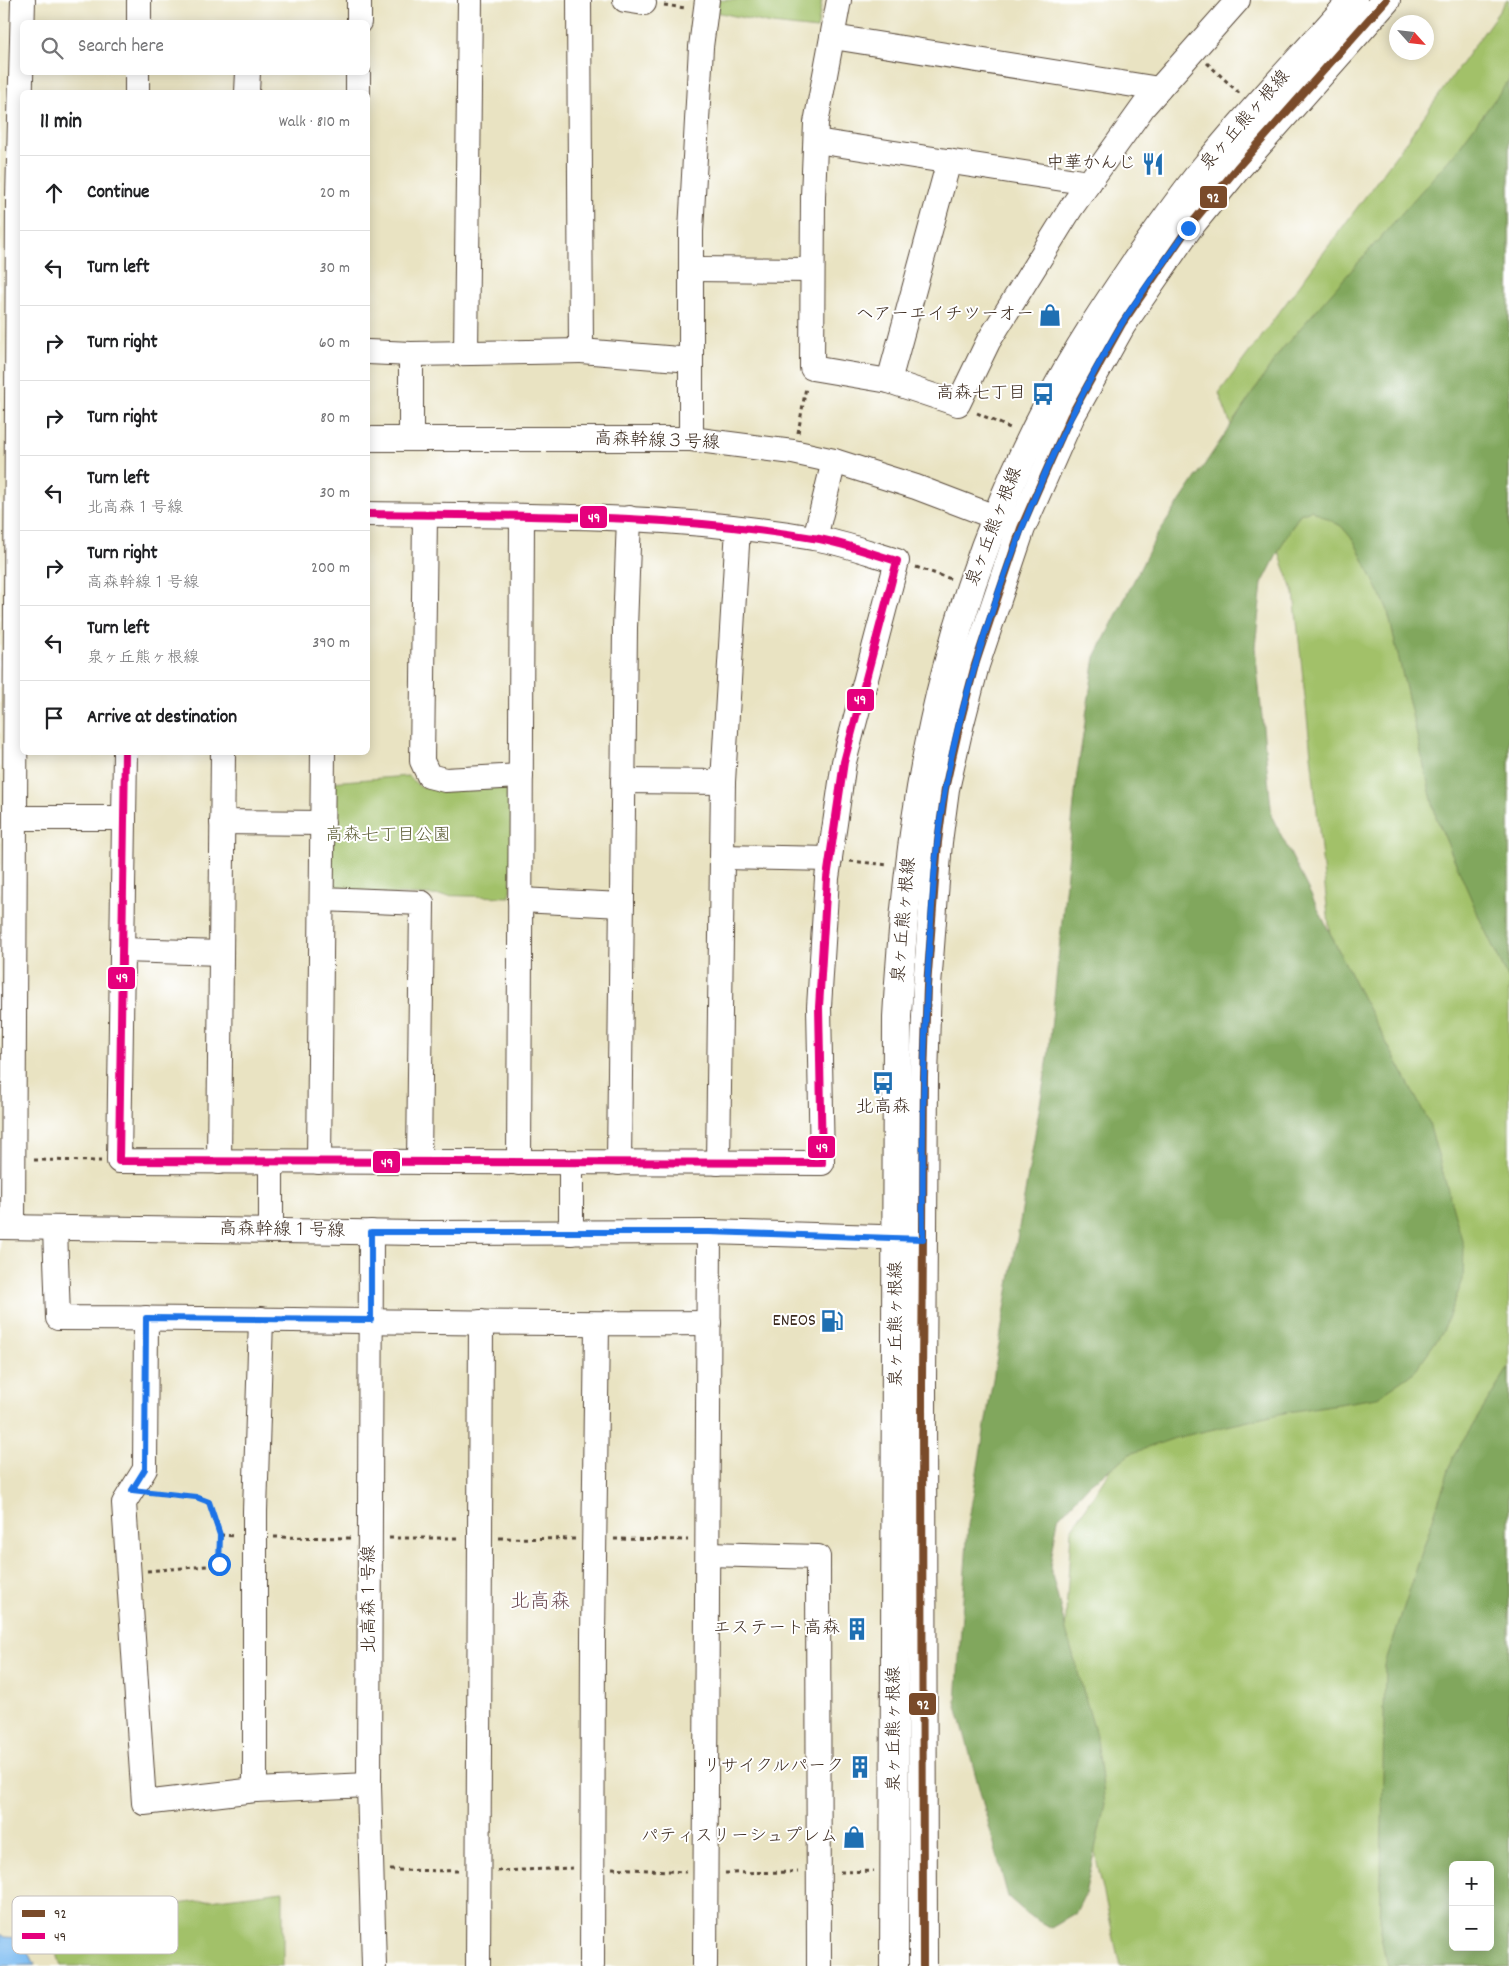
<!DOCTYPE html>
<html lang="en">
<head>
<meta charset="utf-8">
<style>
  body { margin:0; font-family:Dekko,"Klee One",sans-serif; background:#f6f6f6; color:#202124 }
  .controls { position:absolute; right:15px; bottom:15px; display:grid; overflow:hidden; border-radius:8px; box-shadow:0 2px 12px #0003 }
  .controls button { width:45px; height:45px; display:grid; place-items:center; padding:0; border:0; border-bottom:1px solid #e0e0e0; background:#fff; color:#202124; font:25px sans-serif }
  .compass { position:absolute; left:1389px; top:15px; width:45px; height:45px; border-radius:50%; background:#fff; box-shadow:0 2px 12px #0003; rotate:117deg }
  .stop { position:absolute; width:15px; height:15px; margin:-11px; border:4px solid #1a73e8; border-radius:50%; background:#fff }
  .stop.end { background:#1a73e8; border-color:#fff; box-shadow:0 1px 5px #0008 }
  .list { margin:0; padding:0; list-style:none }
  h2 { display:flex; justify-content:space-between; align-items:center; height:65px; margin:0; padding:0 20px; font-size:21px }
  h2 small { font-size:16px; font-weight:400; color:#757577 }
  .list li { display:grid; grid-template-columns:32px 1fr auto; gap:15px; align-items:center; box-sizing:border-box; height:75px; padding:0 20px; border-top:1px solid #e0e0e0 }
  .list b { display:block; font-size:19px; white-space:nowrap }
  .list p { margin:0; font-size:16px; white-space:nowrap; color:#757577 }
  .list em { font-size:16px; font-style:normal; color:#757577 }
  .icon { flex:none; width:28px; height:28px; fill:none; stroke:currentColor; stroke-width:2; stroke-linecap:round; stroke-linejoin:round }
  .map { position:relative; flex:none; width:1509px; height:1966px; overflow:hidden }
  .search { position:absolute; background:#fff; box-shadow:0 2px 12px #0003; left:20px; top:20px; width:350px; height:55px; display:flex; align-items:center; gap:12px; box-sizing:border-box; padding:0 18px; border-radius:8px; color:#757577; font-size:19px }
  .panel { position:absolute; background:#fff; box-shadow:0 2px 12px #0003; left:20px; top:90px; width:350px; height:665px; border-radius:8px }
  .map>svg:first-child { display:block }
  .green { fill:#a2c169; stroke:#6e7644; fill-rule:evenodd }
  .forest { fill:#81a75d; stroke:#5e683e; fill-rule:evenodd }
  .water { fill:#7dbcf1; stroke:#5c7388 }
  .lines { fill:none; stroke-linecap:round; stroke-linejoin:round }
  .minor-casing { stroke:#554637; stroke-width:26 }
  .major-casing { stroke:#554637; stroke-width:30 }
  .path { stroke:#554637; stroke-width:3; stroke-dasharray:4 4; stroke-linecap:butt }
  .minor { stroke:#fff; stroke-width:24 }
  .major { stroke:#fff; stroke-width:28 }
  .bus-1-casing { stroke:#fff; stroke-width:11 }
  .bus-2-casing { stroke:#fff; stroke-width:11 }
  .bus-1 { stroke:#7a4b2a; stroke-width:8 }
  .bus-2 { stroke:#e5007d; stroke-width:8 }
  .route { stroke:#1a73e8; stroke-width:6 }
  .labels { text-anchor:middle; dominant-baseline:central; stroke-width:4; stroke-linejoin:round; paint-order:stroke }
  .street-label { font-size:18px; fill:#3b2a1e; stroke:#fff }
  .poi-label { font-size:18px; fill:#3b2a1e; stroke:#fff; text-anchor:end }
  .park-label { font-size:18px; fill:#5f5f38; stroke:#fff }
  .quarter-label { font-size:20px; fill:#6e4d54; stroke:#fff }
  .key { fill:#fff; stroke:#c4bfbc; stroke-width:1 }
  .key-label { font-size:14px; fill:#3b2a1e }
  .line-badge { stroke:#fff; stroke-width:2 }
  .badge-label { font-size:14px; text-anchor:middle; font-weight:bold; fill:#fff }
</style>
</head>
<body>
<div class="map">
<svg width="1509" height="1966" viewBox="0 0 1509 1966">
  <rect width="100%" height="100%" fill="#fff"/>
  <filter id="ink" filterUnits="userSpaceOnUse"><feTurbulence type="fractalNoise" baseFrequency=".02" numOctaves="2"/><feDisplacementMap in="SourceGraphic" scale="10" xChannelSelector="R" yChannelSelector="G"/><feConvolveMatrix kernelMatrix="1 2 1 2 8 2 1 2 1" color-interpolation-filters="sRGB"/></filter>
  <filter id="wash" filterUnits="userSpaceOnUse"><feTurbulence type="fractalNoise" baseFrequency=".0096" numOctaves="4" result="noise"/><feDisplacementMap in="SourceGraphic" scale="20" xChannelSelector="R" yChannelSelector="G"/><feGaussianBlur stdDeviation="1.12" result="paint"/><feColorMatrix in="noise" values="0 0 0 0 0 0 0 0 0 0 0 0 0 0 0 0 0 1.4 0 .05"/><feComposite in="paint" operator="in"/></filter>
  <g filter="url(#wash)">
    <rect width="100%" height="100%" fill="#e9e3c2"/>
    <g class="green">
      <path d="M717 0H822L817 29 772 24 716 12Z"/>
      <path d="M1507 0H1509V1966H1120L1061 1699 1071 1530 1194 1339 1353 1153 1294 593 1219 393 1397 154ZM1453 1865H1490V1947H1453Z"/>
      <path d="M408 776 420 787 503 788 514 795 510 897 338 893 328 884 330 782Z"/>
      <path d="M283 1891V1966H61L47 1920Z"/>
    </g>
    <g class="forest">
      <path d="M1509 80V980L1482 924 1436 817 1387 608 1354 541 1341 526 1311 510 1300 514 1286 537 1262 584 1255 647 1272 817 1362 997 1428 1120 1464 1247 1463 1280 1443 1331 1414 1372 1376 1398 1288 1412 1175 1438 1130 1454 1090 1484 1058 1518 1050 1567 1067 1634 1097 1739 1105 1804 1085 1894 1075 1914 1051 1928 1031 1917 1008 1897 956 1702 968 1525 1048 1058 1077 774 1095 657 1156 537 1282 349 1454 154Z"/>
      <path d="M1509 1367V1966H1387L1380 1932 1385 1665 1453 1457ZM1453 1865H1490V1947H1453Z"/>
    </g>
    <path class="water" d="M0 1934 4 1937 22 1938 35 1965 0 1966Z"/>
  </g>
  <g filter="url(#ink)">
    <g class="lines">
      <defs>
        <g id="minor">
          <path d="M625 0 644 3"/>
          <path d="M839 0 816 123 813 196 812 368 889 381 958 404 988 342 1071 208 1144 106 1238 0"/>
          <path d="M139 22V0"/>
          <path d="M359 22V0"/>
          <path d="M833 37 1159 89"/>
          <path d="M137 92V72"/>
          <path d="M247 92 248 72"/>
          <path d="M358 92V72"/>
          <path d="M816 141 1089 183"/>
          <path d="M692 269 812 270"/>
          <path d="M581 351 691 360"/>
          <path d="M368 352 411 354 581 351 579 0"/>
          <path d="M466 353 470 0"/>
          <path d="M411 354V439"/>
          <path d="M889 381 949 161"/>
          <path d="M368 439H691L793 452 834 461 916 487 1013 524"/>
          <path d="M691 439V231L701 47 707 0"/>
          <path d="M425 515 422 761 429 776 445 780 521 776"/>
          <path d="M815 538 834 461"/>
          <path d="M125 752 119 1161 822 1163 819 1007 827 878 844 762 897 561C869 553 841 542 813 538 666 513 516 516 368 514"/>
          <path d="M623 781 723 782"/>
          <path d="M16 818H123"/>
          <path d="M222 822 323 823"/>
          <path d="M723 857 830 859"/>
          <path d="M322 899 422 903 419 1162"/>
          <path d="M520 900 622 905"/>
          <path d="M122 950 221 953"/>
          <path d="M219 1162 223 752"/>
          <path d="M319 1162 323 752"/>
          <path d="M519 1163 522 516"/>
          <path d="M619 1163 625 628 629 518"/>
          <path d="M718 1163 723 782 738 528"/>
          <path d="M0 1227 419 1233 709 1232 914 1238"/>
          <path d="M13 1227 18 198 23 0"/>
          <path d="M55 1228 58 1318C275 1318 492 1325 709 1323"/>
          <path d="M271 1231V1162"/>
          <path d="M371 1232 369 1785 374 1966"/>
          <path d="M571 1233V1163"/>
          <path d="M146 1318 145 1469 124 1503 144 1803 255 1790 369 1785"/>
          <path d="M708 1554 818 1557 819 1966"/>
          <path d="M255 1790V1511L261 1319"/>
          <path d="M478 1966 481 1322"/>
          <path d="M592 1966 593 1637 597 1324"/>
          <path d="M705 1966 709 1232"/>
        </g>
        <g id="major">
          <path d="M894 1966 897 1017C903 901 916 784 946 671 970 578 1005 487 1049 403 1075 352 1108 303 1140 256 1162 225 1184 193 1208 164 1254 107 1305 55 1353 0"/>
          <path d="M923 1966 922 1384 924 1077 927 986 938 842 945 789 960 723 975 665 1021 528 1070 417 1122 324 1188 228 1237 168 1386 0"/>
        </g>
      </defs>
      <use href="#minor" class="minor-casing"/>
      <use href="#major" class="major-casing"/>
      <g class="path">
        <path d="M664 5 685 8"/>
        <path d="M1207 63 1239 93"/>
        <path d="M977 413 1012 429"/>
        <path d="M798 433 806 387"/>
        <path d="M916 567 951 579"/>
        <path d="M850 861 889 865"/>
        <path d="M34 1160 101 1161"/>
        <path d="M220 1535 235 1536"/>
        <path d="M274 1537 350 1538"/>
        <path d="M389 1538H460"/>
        <path d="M499 1538 575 1539"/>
        <path d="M614 1539 688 1540"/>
        <path d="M147 1571 219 1565 220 1535 209 1502 197 1497 155 1493"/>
        <path d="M612 1868 686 1872"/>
        <path d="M390 1870 459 1871"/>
        <path d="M497 1871 574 1868"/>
        <path d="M840 1872 873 1871"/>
        <path d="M725 1873 798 1872"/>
      </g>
      <use href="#minor" class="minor"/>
      <use href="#major" class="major"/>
      <defs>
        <path id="bus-1" d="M923 1966 922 1384 924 1077 927 986 938 842 945 789 960 723 975 665 1021 528 1070 417 1122 324 1188 228 1237 168 1386 0"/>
        <path id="bus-2" d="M125 752 119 1161 822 1163 819 1007 827 878 844 762 897 561C869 553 841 542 813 538 666 513 516 516 368 514"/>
      </defs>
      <use href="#bus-1" class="bus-1-casing"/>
      <use href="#bus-2" class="bus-2-casing"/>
      <use href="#bus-1" class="bus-1"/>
      <use href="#bus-2" class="bus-2"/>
    </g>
  </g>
  <g class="lines" filter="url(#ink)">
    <path class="route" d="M219 1564 220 1535 209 1502 196 1497 132 1490 145 1469 146 1318 371 1320V1232H709L923 1239C922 1139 923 1038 930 938 933 889 936 838 945 789 954 737 969 684 985 633 1019 526 1063 422 1121 325 1141 292 1166 260 1188 228"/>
  </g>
  <defs>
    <symbol id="restaurant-bare" viewBox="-9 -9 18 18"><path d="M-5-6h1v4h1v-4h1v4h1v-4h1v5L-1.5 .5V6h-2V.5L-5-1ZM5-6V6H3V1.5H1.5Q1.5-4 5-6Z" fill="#1f6fb2" stroke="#fff" stroke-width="2.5" paint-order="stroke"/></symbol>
    <symbol id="shop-bare" viewBox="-9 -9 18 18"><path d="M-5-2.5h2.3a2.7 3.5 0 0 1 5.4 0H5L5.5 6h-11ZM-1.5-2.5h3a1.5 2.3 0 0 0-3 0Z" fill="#1f6fb2" stroke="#fff" stroke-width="2.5" paint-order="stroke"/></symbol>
    <symbol id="bus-bare" viewBox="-9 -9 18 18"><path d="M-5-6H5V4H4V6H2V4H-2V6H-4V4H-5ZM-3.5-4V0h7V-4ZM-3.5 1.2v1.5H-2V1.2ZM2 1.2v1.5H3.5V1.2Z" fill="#1f6fb2" stroke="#fff" stroke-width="2.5" paint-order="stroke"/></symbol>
    <symbol id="fuel-bare" viewBox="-9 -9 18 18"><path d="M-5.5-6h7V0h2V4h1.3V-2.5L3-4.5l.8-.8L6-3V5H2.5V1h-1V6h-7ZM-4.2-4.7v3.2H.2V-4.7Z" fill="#1f6fb2" stroke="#fff" stroke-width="2.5" paint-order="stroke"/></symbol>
    <symbol id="building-bare" viewBox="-9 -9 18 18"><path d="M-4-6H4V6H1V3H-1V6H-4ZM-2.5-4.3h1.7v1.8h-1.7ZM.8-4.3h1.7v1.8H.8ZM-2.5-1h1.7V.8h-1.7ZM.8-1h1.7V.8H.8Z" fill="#1f6fb2" stroke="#fff" stroke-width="2.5" paint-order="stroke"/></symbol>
  </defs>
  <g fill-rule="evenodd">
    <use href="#restaurant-bare" x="1137" y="148" width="32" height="32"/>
    <use href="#shop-bare" x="1034" y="299" width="32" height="32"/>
    <use href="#bus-bare" x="1027" y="378" width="32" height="32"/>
    <use href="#bus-bare" x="867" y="1067" width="32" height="32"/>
    <use href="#fuel-bare" x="816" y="1305" width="32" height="32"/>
    <use href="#building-bare" x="841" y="1613" width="32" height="32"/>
    <use href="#building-bare" x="844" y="1751" width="32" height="32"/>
    <use href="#shop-bare" x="838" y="1821" width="32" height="32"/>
  </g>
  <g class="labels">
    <g class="street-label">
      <text transform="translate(1246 121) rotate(-49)">泉ヶ丘熊ヶ根線</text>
      <text transform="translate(657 442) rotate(2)">高森幹線３号線</text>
      <text transform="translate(995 527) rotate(-69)">泉ヶ丘熊ヶ根線</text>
      <text transform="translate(905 920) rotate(-85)">泉ヶ丘熊ヶ根線</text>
      <text transform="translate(282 1231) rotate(1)">高森幹線１号線</text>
      <text transform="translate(897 1324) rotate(-90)">泉ヶ丘熊ヶ根線</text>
      <text transform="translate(370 1599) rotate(-90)">北高森１号線</text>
      <text transform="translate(895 1729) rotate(-90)">泉ヶ丘熊ヶ根線</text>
    </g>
    <g class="poi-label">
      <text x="1136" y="164">中華かんじ</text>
      <text x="1034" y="315">ヘアーエイチツーオー</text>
      <text x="1026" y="394">高森七丁目</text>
      <text x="883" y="1108" text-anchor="middle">北高森</text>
      <text x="816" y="1321">ENEOS</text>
      <text x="840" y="1629">エステート高森</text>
      <text x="844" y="1767">リサイクルパーク</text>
      <text x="838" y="1837">パティスリーシュプレム</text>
    </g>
    <g class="park-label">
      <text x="388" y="836">高森七丁目公園</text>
    </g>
    <g class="quarter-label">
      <text x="540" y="1603">北高森</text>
    </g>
  </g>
  <rect x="12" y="1896" width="166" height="58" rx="8" class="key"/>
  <rect x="22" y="1910" width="23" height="7" fill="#7a4b2a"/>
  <rect x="22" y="1933" width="23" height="6" fill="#e5007d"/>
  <g class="key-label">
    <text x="54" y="1918">92</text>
    <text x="54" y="1941">49</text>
  </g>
  <g class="line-badge">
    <rect x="1199" y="185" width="29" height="24" rx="5" fill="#7a4b2a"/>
    <rect x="579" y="505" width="29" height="24" rx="5" fill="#e5007d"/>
    <rect x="846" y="688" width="29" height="24" rx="5" fill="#e5007d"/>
    <rect x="107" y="966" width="29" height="24" rx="5" fill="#e5007d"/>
    <rect x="807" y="1135" width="29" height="24" rx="5" fill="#e5007d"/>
    <rect x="372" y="1150" width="29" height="24" rx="5" fill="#e5007d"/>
    <rect x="908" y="1692" width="29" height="24" rx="5" fill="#7a4b2a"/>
  </g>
  <g class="badge-label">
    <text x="1213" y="202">92</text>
    <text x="594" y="522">49</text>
    <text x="860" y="704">49</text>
    <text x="122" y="982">49</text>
    <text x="822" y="1152">49</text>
    <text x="387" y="1167">49</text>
    <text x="923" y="1709">92</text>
  </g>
</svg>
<div class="controls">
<button>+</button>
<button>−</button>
</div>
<svg class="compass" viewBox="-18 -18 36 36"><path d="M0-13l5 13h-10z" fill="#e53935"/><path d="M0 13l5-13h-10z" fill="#757577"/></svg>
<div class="stop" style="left:219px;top:1564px"></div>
<div class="stop end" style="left:1188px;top:228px"></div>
<div class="search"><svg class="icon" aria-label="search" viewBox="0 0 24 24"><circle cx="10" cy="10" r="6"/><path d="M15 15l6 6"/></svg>Search here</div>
<section class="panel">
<h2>11 min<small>Walk · 810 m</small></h2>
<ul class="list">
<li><svg class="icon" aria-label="ahead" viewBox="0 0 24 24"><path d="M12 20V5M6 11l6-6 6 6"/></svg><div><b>Continue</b></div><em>20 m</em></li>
<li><svg class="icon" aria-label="left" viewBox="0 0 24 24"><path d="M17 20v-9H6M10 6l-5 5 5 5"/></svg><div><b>Turn left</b></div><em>30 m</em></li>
<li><svg class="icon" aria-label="right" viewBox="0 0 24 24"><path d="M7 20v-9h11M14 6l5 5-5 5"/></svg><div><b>Turn right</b></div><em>60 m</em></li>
<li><svg class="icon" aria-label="right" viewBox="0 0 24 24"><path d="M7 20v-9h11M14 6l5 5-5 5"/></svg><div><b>Turn right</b></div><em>80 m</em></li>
<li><svg class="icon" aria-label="left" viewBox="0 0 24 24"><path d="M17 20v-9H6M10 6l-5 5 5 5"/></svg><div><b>Turn left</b><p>北高森１号線</p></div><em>30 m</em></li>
<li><svg class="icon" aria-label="right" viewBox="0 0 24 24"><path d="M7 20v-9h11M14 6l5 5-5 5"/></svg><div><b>Turn right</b><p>高森幹線１号線</p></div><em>200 m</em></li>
<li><svg class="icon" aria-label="left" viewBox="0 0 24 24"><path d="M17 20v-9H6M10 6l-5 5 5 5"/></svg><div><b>Turn left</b><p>泉ヶ丘熊ヶ根線</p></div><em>390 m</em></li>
<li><svg class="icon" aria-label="arrive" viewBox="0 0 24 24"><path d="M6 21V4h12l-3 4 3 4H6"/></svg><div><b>Arrive at destination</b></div></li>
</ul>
</section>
</div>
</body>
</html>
